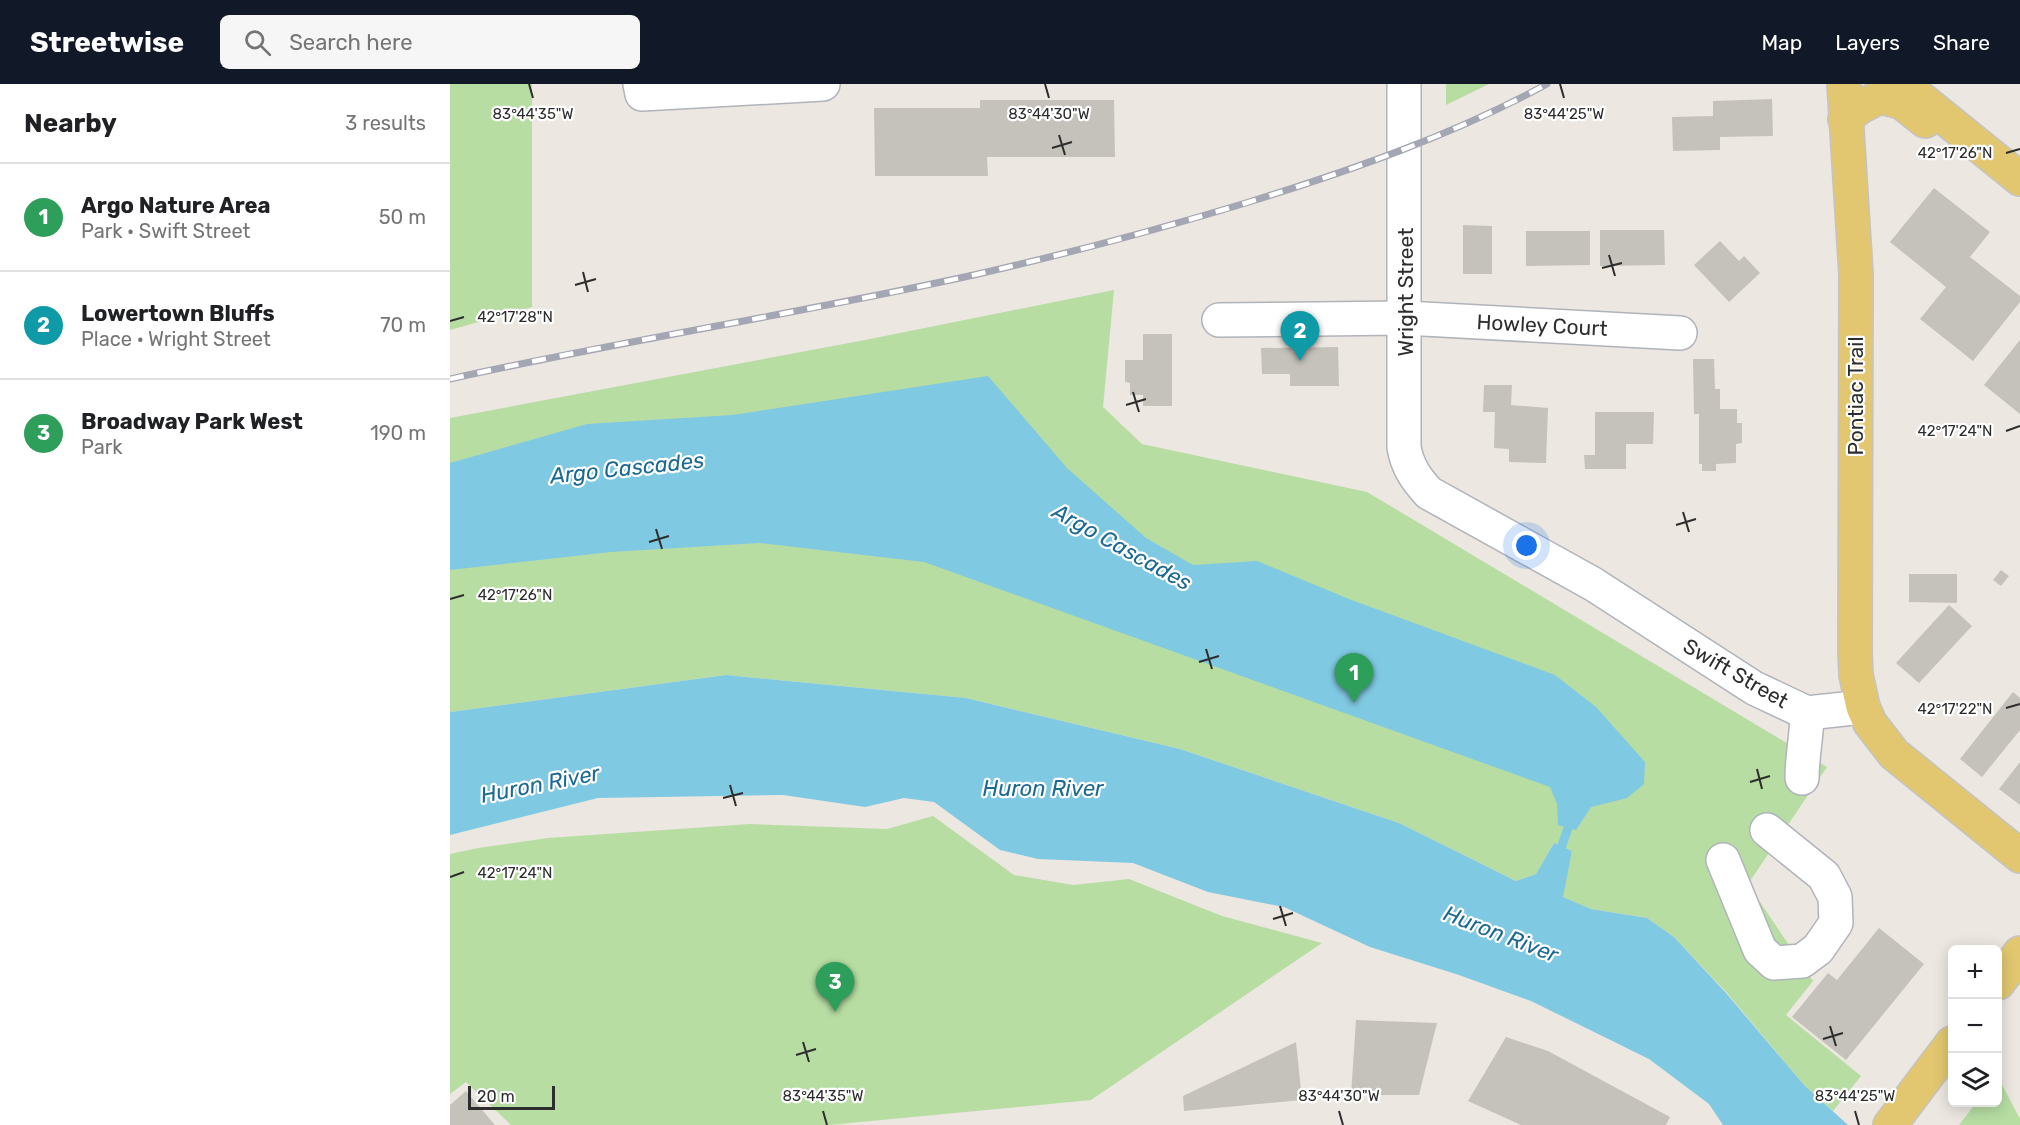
<!DOCTYPE html>
<html lang="en">
<head>
<meta charset="utf-8">
<style>
  body { margin:0; font-family:Rubik,sans-serif; background:#f6f6f6; color:#202124 }
  .controls { position:absolute; right:18px; bottom:18px; display:grid; overflow:hidden; border-radius:9px; box-shadow:0 3px 15px #0003 }
  .controls button { width:54px; height:54px; display:grid; place-items:center; padding:0; border:0; border-bottom:2px solid #e0e0e0; background:#fff; color:#202124; font:30px sans-serif }
  .scale { position:absolute; left:18px; bottom:15px; width:87px; box-sizing:border-box; padding-left:6px; border:3px solid #2d2d2d; border-top:0; font-size:16px; line-height:21px; white-space:nowrap; color:#2d2d2d; -webkit-text-stroke:4px #fff; paint-order:stroke }
  .you { position:absolute; left:1077px; top:462px; width:21px; height:21px; margin:-15px; border:4px solid #fff; border-radius:50%; background:#1a73e8; box-shadow:0 0 0 9px #1a73e833 }
  .badge { display:grid; place-items:center; width:39px; height:39px; border-radius:50%; background:#111827; color:#fff; font-size:20px; font-weight:700 }
  .pin { position:absolute; translate:-50% -50px; filter:drop-shadow(0 2px 3px #0008) }
  .pin::after { content:''; position:absolute; top:32px; width:21px; height:18px; background:inherit; clip-path:polygon(0 0,100% 0,50% 100%) }
  .list { margin:0; padding:0; list-style:none }
  h2 { display:flex; justify-content:space-between; align-items:center; height:78px; margin:0; padding:0 24px; font-size:26px }
  h2 small { font-size:20px; font-weight:400; color:#757577 }
  .list li { display:grid; grid-template-columns:39px 1fr auto; gap:18px; align-items:center; box-sizing:border-box; height:108px; padding:0 24px; border-top:2px solid #e0e0e0 }
  .list b { display:block; font-size:22px; white-space:nowrap }
  .list p { margin:0; font-size:20px; white-space:nowrap; color:#757577 }
  .list em { font-size:20px; font-style:normal; color:#757577 }
  .icon { flex:none; width:33px; height:33px; fill:none; stroke:currentColor; stroke-width:2; stroke-linecap:round; stroke-linejoin:round }
  .map { position:relative; flex:none; width:1570px; height:1041px; overflow:hidden }
  header { display:flex; align-items:center; gap:36px; box-sizing:border-box; height:84px; padding:0 30px; background:#111827; color:#fff }
  header strong { font-size:28px }
  nav { display:flex; gap:33px; margin-inline-start:auto; font-size:21px }
  .search { width:420px; height:54px; background:#f6f6f6; display:flex; align-items:center; gap:15px; box-sizing:border-box; padding:0 21px; border-radius:9px; color:#757577; font-size:22px }
  main { display:flex }
  aside { flex:1; background:#fff }
  .map>svg:first-child { display:block }
  .green { fill:#b7dda3 }
  .water { fill:#80c9e2 }
  .lines { fill:none; stroke-linecap:round; stroke-linejoin:round }
  .stream { stroke:#80c9e2; stroke-width:9 }
  .building { fill:#c5c2bc }
  .minor-casing { stroke:#b1b3bb; stroke-width:36 }
  .major-casing { stroke:#c4c4c4; stroke-width:36 }
  .minor { stroke:#fff; stroke-width:33 }
  .major { stroke:#e2c770; stroke-width:33 }
  .rail-casing { stroke:#a4a6b4; stroke-width:7 }
  .rail { stroke:#fff; stroke-width:4.5; stroke-dasharray:14; stroke-linecap:butt }
  .ticks { fill:none; stroke:#2d2d2d; stroke-width:2 }
  .labels { text-anchor:middle; dominant-baseline:central; stroke-width:4.5; stroke-linejoin:round; paint-order:stroke }
  .street-label { font-size:21px; fill:#2d2d2d; stroke:#fff }
  .water-label { font-size:22px; font-style:italic; fill:#1c6991; stroke:#fff }
  .ticks-label { font-size:15px; text-anchor:middle; fill:#2d2d2d; stroke:#fff; stroke-width:4.5; stroke-linejoin:round; paint-order:stroke }
</style>
</head>
<body>
<header>
<strong>Streetwise</strong>
<div class="search"><svg class="icon" aria-label="search" viewBox="0 0 24 24"><circle cx="10" cy="10" r="6"/><path d="M15 15l6 6"/></svg>Search here</div>
<nav><a>Map</a><a>Layers</a><a>Share</a></nav>
</header>
<main>
<aside>
<h2>Nearby<small>3 results</small></h2>
<ul class="list">
<li><span class="badge" style="background:#2e9e5b">1</span><div><b>Argo Nature Area</b><p>Park · Swift Street</p></div><em>50 m</em></li>
<li><span class="badge" style="background:#0f9aa8">2</span><div><b>Lowertown Bluffs</b><p>Place · Wright Street</p></div><em>70 m</em></li>
<li><span class="badge" style="background:#2e9e5b">3</span><div><b>Broadway Park West</b><p>Park</p></div><em>190 m</em></li>
</ul>
</aside>
<div class="map">
<svg width="1570" height="1041" viewBox="0 0 1570 1041">
  <rect width="100%" height="100%" fill="#ece7e1"/>
  <g class="green">
    <path d="M0 0H82V223L0 246Z"/>
    <path d="M996 0H1039L996 21Z"/>
    <path d="M664 206 653 323 692 360 917 408 1377 683 1298 800 1363 897 1336 931 1411 992 1383 1027 1354 1001 1277 909 1224 853 1197 834 1141 825 1112 813 1122 767 1104 759 1086 790 1066 797 949 739 730 665 516 614 276 591 0 628V334L415 256Z"/>
    <path d="M483 732 564 791 623 801 679 795 772 832 872 859 641 1016 379 1041H61L16 998 0 1010V770L28 764 98 754 300 740 437 745Z"/>
    <path d="M1548 993 1570 1035V1041H1509L1526 1019 1548 1018Z"/>
  </g>
  <g class="water">
    <path d="M538 292 617 384 696 454 743 481 807 477 899 515 1105 591 1146 623 1195 678 1194 700 1177 714 1141 723 1126 746 1108 741 1107 720 1100 703 474 478 309 459 161 468 0 486V379L137 340 282 331Z"/>
    <path d="M276 591 516 614 730 665 949 739 1066 797 1086 790 1104 759 1122 767 1113 813 1141 825 1197 834 1224 853 1276 909 1354 1001 1398 1041H1273L1259 1020 1199 975 1081 917 1009 891 920 863 834 823 758 808 683 779 588 775 550 766 484 718 454 714 415 723 333 711 148 714 0 751V628Z"/>
  </g>
  <g class="lines">
    <path class="stream" d="M1108 773 1118 744 1119 732"/>
  </g>
  <g class="building">
    <path d="M1322 15 1323 52 1270 53V66L1223 67 1222 33 1263 32V17Z"/>
    <path d="M530 16H664L665 73H537L538 92H425L424 24H530Z"/>
    <path d="M1484 104 1540 148 1520 173 1570 212V218L1523 277 1470 235 1496 203 1440 158Z"/>
    <path d="M1013 141 1042 142V190H1013Z"/>
    <path d="M1150 146H1214L1215 181 1150 182Z"/>
    <path d="M1076 147H1140V181L1076 182Z"/>
    <path d="M1270 157 1289 177 1294 172 1310 189 1279 218 1244 181Z"/>
    <path d="M693 250H722V322H693V311H680V299L675 298V276H693Z"/>
    <path d="M1570 256V330L1534 301Z"/>
    <path d="M888 263 889 302H840V290H812L811 264Z"/>
    <path d="M1243 275H1264L1265 305H1270V325H1287V339H1292V359L1286 360V379L1266 380V387H1252V380H1249V330H1244Z"/>
    <path d="M1034 301H1062L1061 321 1098 324 1096 379 1059 378V365L1044 364 1045 328H1033Z"/>
    <path d="M1145 328H1204L1203 360H1176V385H1135L1134 371H1145Z"/>
    <path d="M1551 486 1559 492 1551 502 1543 496Z"/>
    <path d="M1459 490H1507V519L1459 518Z"/>
    <path d="M1499 521 1522 542 1469 599 1446 579Z"/>
    <path d="M1563 608 1570 614V646L1532 693 1510 675Z"/>
    <path d="M1570 678V721L1549 705Z"/>
    <path d="M1429 844 1474 880 1396 976 1342 933 1378 889 1387 896Z"/>
    <path d="M906 936 987 939 969 1011H901Z"/>
    <path d="M1056 953 1098 967 1220 1033 1216 1041H1071L1018 1017Z"/>
    <path d="M846 958 852 1016 734 1027 733 1012Z"/>
    <path d="M16 1007 45 1041H0V1021Z"/>
  </g>
  <g class="lines">
    <defs>
      <g id="minor">
        <path d="M190 0 192 10 373 0"/>
        <path d="M954 0V363C957 382 966 395 979 409L1143 500 1304 604 1357 629 1413 623"/>
        <path d="M769 236 955 234 1230 249"/>
        <path d="M1352 694C1352 672 1357 651 1357 629"/>
        <path d="M1273 776 1310 866 1324 879 1352 877 1368 865 1386 839 1385 813 1374 792 1317 746"/>
      </g>
      <g id="major">
        <path d="M1394 0 1406 190 1405 568 1406 591 1413 623 1420 639 1444 670 1570 772"/>
        <path d="M1456 0 1465 10 1570 95"/>
        <path d="M1395 35 1410 23 1430 13 1451 18 1475 37"/>
        <path d="M1548 899 1570 869"/>
        <path d="M1440 1041 1502 959"/>
      </g>
    </defs>
    <use href="#minor" class="minor-casing"/>
    <use href="#major" class="major-casing"/>
    <use href="#minor" class="minor"/>
    <use href="#major" class="major"/>
    <defs>
      <path id="rail" d="M0 295C175 256 353 229 528 190 620 169 710 145 799 118 902 86 1003 51 1097 0"/>
    </defs>
    <use href="#rail" class="rail-casing"/>
    <use href="#rail" class="rail"/>
  </g>
  <path class="ticks" d="M79 0 83 14M595 0 599 14M1110 0 1114 14M609 51 615 71M602 64 622 58M1556 69 1570 65M1159 171 1165 192M1152 184 1172 179M133 188 138 208M125 201 146 195M0 237 14 233M683 308 689 328M676 321 696 315M1556 347 1570 342M1233 428 1239 448M1226 441 1246 435M206 445 212 465M199 458 219 452M0 515 14 511M756 565 762 585M749 578 769 572M1556 624 1570 620M1307 685 1312 705M1300 698 1320 692M280 701 286 722M273 714 293 709M0 793 14 788M830 822 836 842M823 835 843 829M1380 942 1386 962M1373 955 1393 949M353 958 359 978M346 971 366 965M373 1027 377 1041M889 1027 893 1041M1405 1027 1409 1041"/>
  <g class="labels">
    <g class="street-label">
      <text transform="translate(955 208) rotate(-90)">Wright Street</text>
      <text transform="translate(1092 241) rotate(3)">Howley Court</text>
      <text transform="translate(1405 312) rotate(-90)">Pontiac Trail</text>
      <text transform="translate(1286 589) rotate(30)">Swift Street</text>
    </g>
    <g class="water-label">
      <text transform="translate(177 384) rotate(-6)">Argo Cascades</text>
      <text transform="translate(672 463) rotate(29)">Argo Cascades</text>
      <text transform="translate(90 700) rotate(-11)">Huron River</text>
      <text x="593" y="704">Huron River</text>
      <text transform="translate(1051 850) rotate(21)">Huron River</text>
    </g>
  </g>
  <g class="ticks-label">
    <text x="83" y="35">83°44'35"W</text>
    <text x="599" y="35">83°44'30"W</text>
    <text x="1114" y="35">83°44'25"W</text>
    <text x="1505" y="74">42°17'26"N</text>
    <text x="65" y="238">42°17'28"N</text>
    <text x="1505" y="352">42°17'24"N</text>
    <text x="65" y="516">42°17'26"N</text>
    <text x="1505" y="630">42°17'22"N</text>
    <text x="65" y="794">42°17'24"N</text>
    <text x="373" y="1017">83°44'35"W</text>
    <text x="889" y="1017">83°44'30"W</text>
    <text x="1405" y="1017">83°44'25"W</text>
  </g>
</svg>
<div class="controls">
<button>+</button>
<button>−</button>
<button><svg class="icon" aria-label="layers" viewBox="0 0 24 24"><path d="M12 4l9 5-9 5-9-5zM3 14l9 5 9-5"/></svg></button>
</div>
<div class="scale">20 m</div>
<div class="you"></div>
<div class="pin badge" style="left:904px;top:619px;background:#2e9e5b">1</div>
<div class="pin badge" style="left:850px;top:277px;background:#0f9aa8">2</div>
<div class="pin badge" style="left:385px;top:928px;background:#2e9e5b">3</div>
</div>
</main>
</body>
</html>
